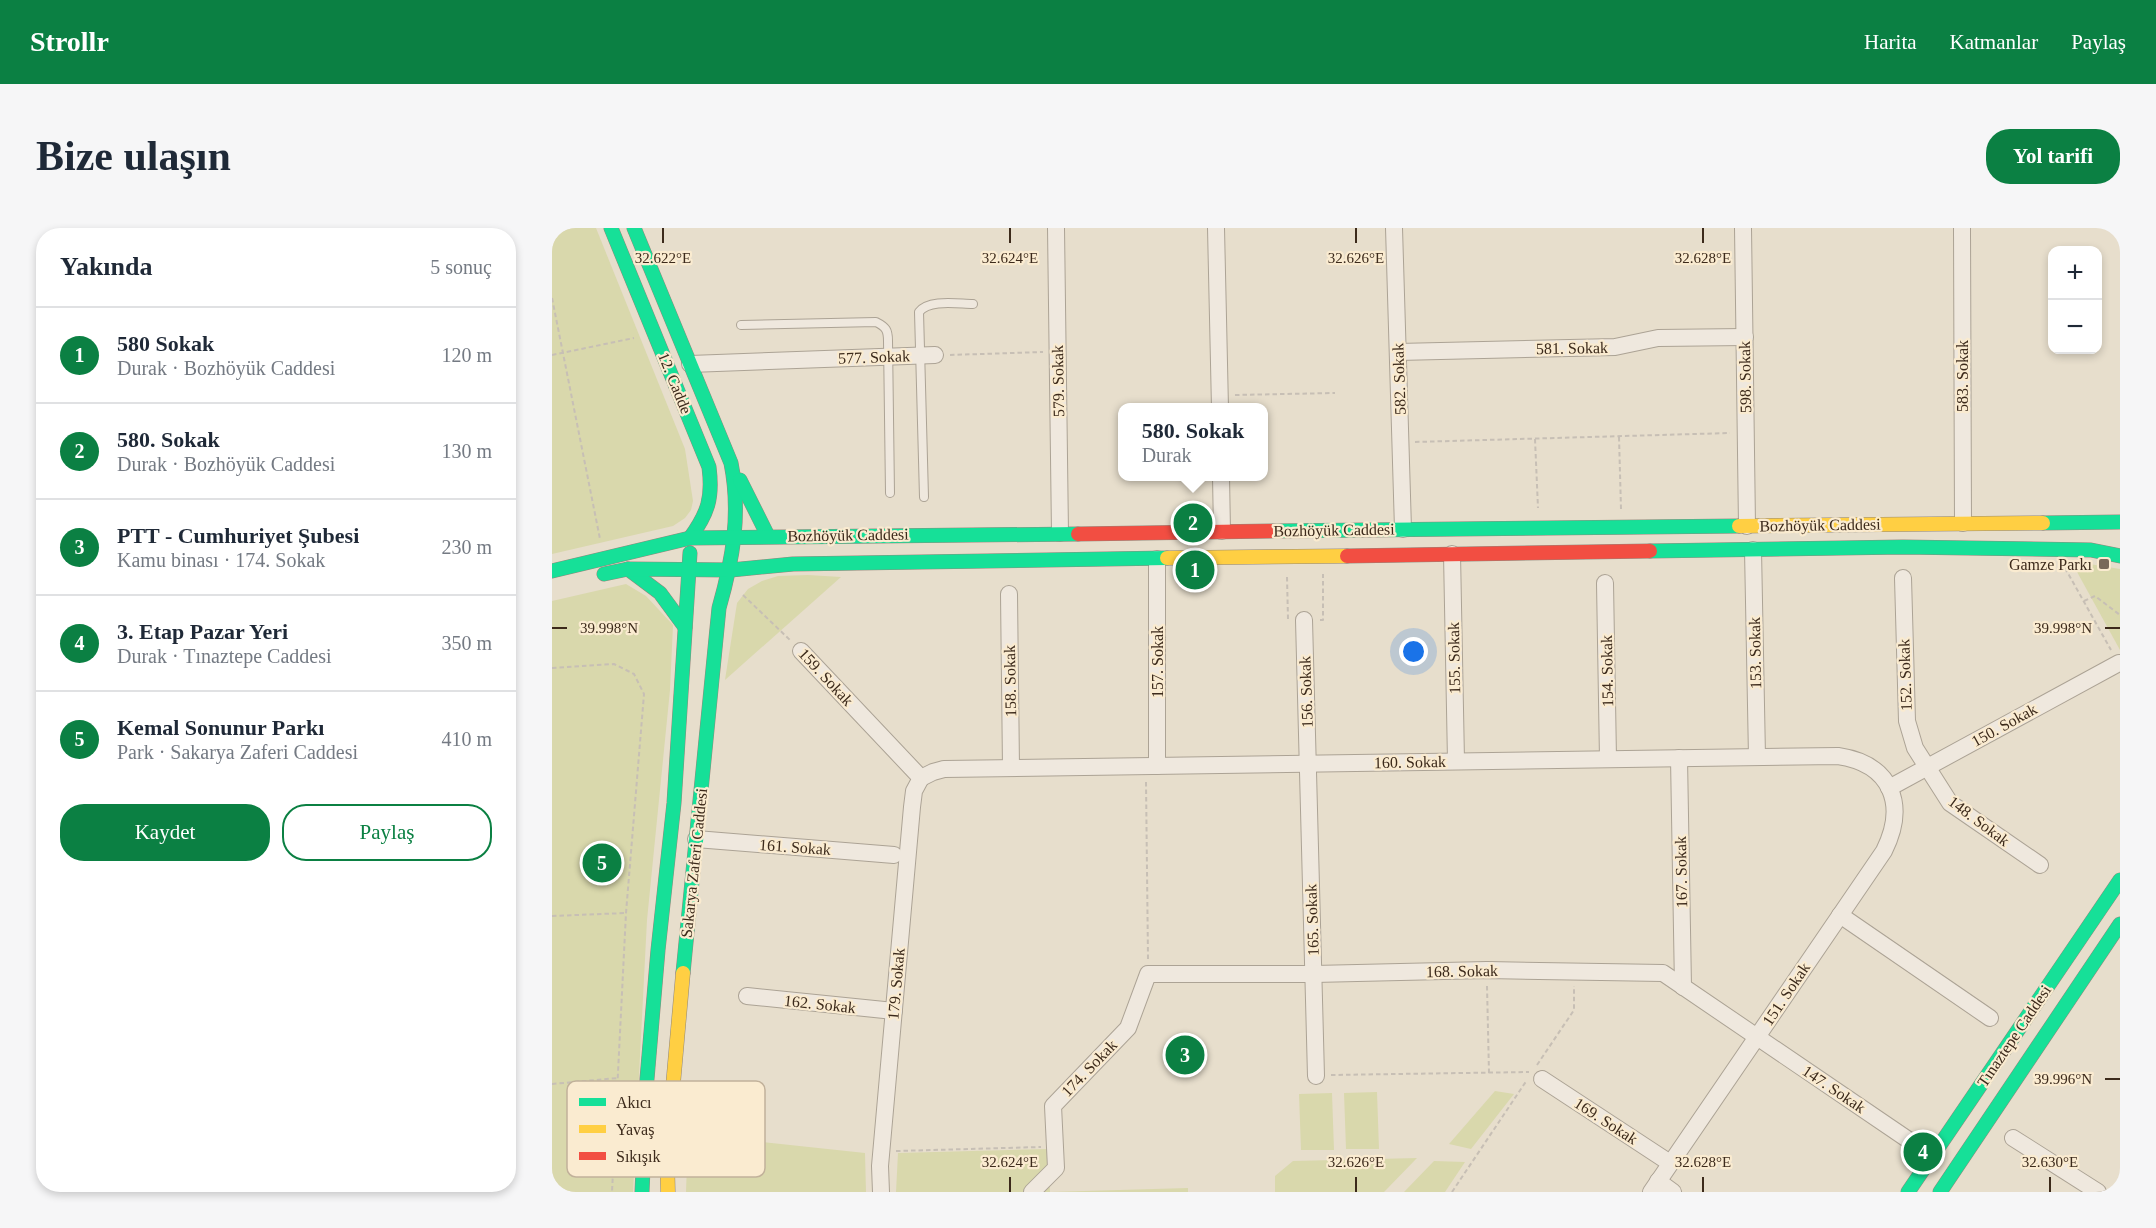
<!DOCTYPE html>
<html lang="tr">
<head>
<meta charset="utf-8">
<style>
  body { margin:0; font-family:Georgia,serif; background:#f6f6f7; color:#1f2937 }
  .controls { position:absolute; right:18px; top:18px; display:grid; overflow:hidden; border-radius:12px; box-shadow:0 3px 9px #0003 }
  .controls button { width:54px; height:54px; display:grid; place-items:center; padding:0; border:0; border-bottom:2px solid #e0e1e3; background:#fff; color:#1f2937; font:30px sans-serif }
  .you { position:absolute; left:862px; top:424px; width:21px; height:21px; margin:-15px; border:4px solid #fff; border-radius:50%; background:#1a73e8; box-shadow:0 0 0 9px #1a73e833 }
  .badge { display:grid; place-items:center; width:39px; height:39px; border-radius:50%; background:#0b8043; color:#fff; font-size:20px; font-weight:700 }
  .pin { position:absolute; translate:-50% -50%; border:3px solid #fff; box-shadow:0 2px 6px #0006 }
  .popup { position:absolute; left:566px; top:175px; width:150px; height:78px; box-sizing:border-box; display:grid; place-content:center; border-radius:12px; background:#fff; filter:drop-shadow(0 2px 4px #0005); font-size:20px; white-space:nowrap; color:#747a83 }
  .popup b { font-size:22px; color:#1f2937 }
  .popup::after { content:''; position:absolute; left:50%; top:100%; margin-left:-12px; border:12px solid transparent; border-top-color:#fff }
  .list { margin:0; padding:0; list-style:none }
  h2 { display:flex; justify-content:space-between; align-items:center; height:78px; margin:0; padding:0 24px; font-size:26px }
  h2 small { font-size:20px; font-weight:400; color:#747a83 }
  .list li { display:grid; grid-template-columns:39px 1fr auto; gap:18px; align-items:center; box-sizing:border-box; height:96px; padding:0 24px; border-top:2px solid #e0e1e3 }
  .list b { display:block; font-size:22px; white-space:nowrap }
  .list p { margin:0; font-size:20px; white-space:nowrap; color:#747a83 }
  .list em { font-size:20px; font-style:normal; color:#747a83 }
  .actions { display:flex; gap:12px; padding:18px 24px }
  .actions a { flex:1; padding:14px 0; border:2px solid #0b8043; border-radius:24px; text-align:center; font-size:21px; color:#0b8043 }
  .actions .main { background:#0b8043; color:#fff }
  .map { position:relative; flex:none; width:1568px; height:964px; overflow:hidden; border-radius:24px }
  header { display:flex; align-items:center; gap:36px; box-sizing:border-box; height:84px; padding:0 30px; background:#0b8043; color:#fff }
  header strong { font-size:28px }
  nav { display:flex; gap:33px; margin-inline-start:auto; font-size:21px }
  .intro { display:flex; align-items:center; justify-content:space-between; box-sizing:border-box; height:144px; padding:0 36px }
  h1 { margin:0; font-size:42px }
  .button { padding:15px 27px; border-radius:24px; background:#0b8043; color:#fff; font-size:21px; font-weight:700 }
  main { display:flex; gap:36px; padding:0 36px }
  aside { flex:1; background:#fff; border-radius:24px; box-shadow:0 3px 9px #0003 }
  .map>svg:first-child { display:block }
  .green { fill:#d9d8ac }
  .lines { fill:none; stroke-linecap:round; stroke-linejoin:round }
  .lane-casing { stroke:#aca395; stroke-width:10 }
  .street-casing { stroke:#aca395; stroke-width:18 }
  .fast-casing { stroke:#92887c; stroke-width:15 }
  .slow-casing { stroke:#92887c; stroke-width:15 }
  .jam-casing { stroke:#92887c; stroke-width:15 }
  .path { stroke:#c7bfb5; stroke-width:2; stroke-dasharray:4.5 3; stroke-linecap:butt }
  .lane { stroke:#efe8de; stroke-width:8 }
  .street { stroke:#efe8de; stroke-width:16 }
  .fast { stroke:#16e098; stroke-width:14 }
  .slow { stroke:#ffcf43; stroke-width:14 }
  .jam { stroke:#f24e42; stroke-width:14 }
  .ticks { fill:none; stroke:#3c2a1b; stroke-width:2 }
  .poi-dot { fill:#786959; stroke:#faebd0; stroke-width:2 }
  .labels { text-anchor:middle; dominant-baseline:central; stroke-width:4.5; stroke-linejoin:round; paint-order:stroke }
  .street-label { font-size:16px; fill:#3c2a1b; stroke:#faebd0 }
  .poi-label { font-size:16px; fill:#3c2a1b; stroke:#faebd0; text-anchor:end }
  .key { fill:#faebd0; stroke:#c1b19a; stroke-width:1.5 }
  .key-label { font-size:16px; fill:#3c2a1b }
  .ticks-label { font-size:15px; text-anchor:middle; fill:#3c2a1b; stroke:#faebd0; stroke-width:4.5; stroke-linejoin:round; paint-order:stroke }
</style>
</head>
<body>
<header>
<strong>Strollr</strong>
<nav><a>Harita</a><a>Katmanlar</a><a>Paylaş</a></nav>
</header>
<div class="intro"><h1>Bize ulaşın</h1><a class="button">Yol tarifi</a></div>
<main>
<aside>
<h2>Yakında<small>5 sonuç</small></h2>
<ul class="list">
<li><span class="badge">1</span><div><b>580 Sokak</b><p>Durak · Bozhöyük Caddesi</p></div><em>120 m</em></li>
<li><span class="badge">2</span><div><b>580. Sokak</b><p>Durak · Bozhöyük Caddesi</p></div><em>130 m</em></li>
<li><span class="badge">3</span><div><b>PTT - Cumhuriyet Şubesi</b><p>Kamu binası · 174. Sokak</p></div><em>230 m</em></li>
<li><span class="badge">4</span><div><b>3. Etap Pazar Yeri</b><p>Durak · Tınaztepe Caddesi</p></div><em>350 m</em></li>
<li><span class="badge">5</span><div><b>Kemal Sonunur Parkı</b><p>Park · Sakarya Zaferi Caddesi</p></div><em>410 m</em></li>
</ul>
<div class="actions"><a class="main">Kaydet</a><a>Paylaş</a></div>
</aside>
<div class="map">
<svg width="1568" height="964" viewBox="0 0 1568 964">
  <rect width="100%" height="100%" fill="#e7decc"/>
  <g class="green">
    <path d="M0 0H44L133 221 141 273 139 282 133 290 121 298 0 326Z"/>
    <path d="M1519 333 1568 341V422Z"/>
    <path d="M256 347 289 349 173 452 185 375 196 361 210 353 226 348Z"/>
    <path d="M74 356 94 368 121 397 118 462 95 692 81 964H0V373Z"/>
    <path d="M943 863 962 866 919 921 897 916Z"/>
    <path d="M825 864 827 921H794L792 865Z"/>
    <path d="M780 865 782 922H749L747 866Z"/>
    <path d="M136 906 313 925 314 964H134Z"/>
    <path d="M496 921 498 964 636 960V964H344L346 925Z"/>
    <path d="M865 930 832 964H723V948L741 933Z"/>
    <path d="M882 933 913 934 893 964H852Z"/>
  </g>
  <g class="lines">
    <defs>
      <g id="lane">
        <path d="M189 97 324 94C334 99 336 102 336 113L338 265"/>
        <path d="M372 269 367 84C377 71 406 76 421 76"/>
      </g>
      <g id="street">
        <path d="M504 0 508 305"/>
        <path d="M664 0 668 180"/>
        <path d="M842 0 851 301"/>
        <path d="M1191 0 1195 298"/>
        <path d="M1410 0 1411 295"/>
        <path d="M846 124 1063 119 1106 110 1193 109"/>
        <path d="M138 136 383 127"/>
        <path d="M669 248 670 303"/>
        <path d="M1201 322 1205 529"/>
        <path d="M900 326 904 533"/>
        <path d="M605 331V538"/>
        <path d="M1351 350 1355 493 1363 520 1398 575 1488 637"/>
        <path d="M1053 355 1056 531"/>
        <path d="M457 366 459 540"/>
        <path d="M752 392 764 848"/>
        <path d="M249 423 369 550"/>
        <path d="M1127 530 1131 759"/>
        <path d="M369 550 381 544 392 541 1286 528C1340 536 1355 577 1332 623L1099 964"/>
        <path d="M1337 560 1567 435"/>
        <path d="M144 611 342 627"/>
        <path d="M1288 687 1438 790"/>
        <path d="M195 768 342 783"/>
        <path d="M990 851 1118 935"/>
        <path d="M1461 910 1546 964"/>
        <path d="M1106 953 1121 964"/>
        <path d="M329 964 328 938 360 579 362 563 369 550"/>
        <path d="M480 964 504 940 501 878 576 800 596 746H762L935 742 1111 745 1358 913"/>
      </g>
      <g id="fast">
        <path d="M59 0 157 239C161 270 156 285 138 310"/>
        <path d="M82 0 179 235C189 285 181 331 167 380L131 745"/>
        <path d="M188 252 216 308"/>
        <path d="M1491 295 1568 294"/>
        <path d="M722 303 1187 298"/>
        <path d="M1098 323 1351 319 1539 322 1568 328"/>
        <path d="M76 341 108 365 133 399"/>
        <path d="M0 343 138 310 526 306"/>
        <path d="M52 346 76 341 179 342 241 336 615 330"/>
        <path d="M90 964 95 851 106 722 122 575 138 325"/>
        <path d="M1356 964 1568 652"/>
        <path d="M1388 964 1568 696"/>
      </g>
      <g id="slow">
        <path d="M1187 298 1491 295"/>
        <path d="M615 330 795 328"/>
        <path d="M116 964 115 925 131 745"/>
      </g>
      <g id="jam">
        <path d="M526 306 722 303"/>
        <path d="M795 328 1098 323"/>
      </g>
    </defs>
    <use href="#lane" class="lane-casing"/>
    <use href="#street" class="street-casing"/>
    <use href="#fast" class="fast-casing"/>
    <use href="#slow" class="slow-casing"/>
    <use href="#jam" class="jam-casing"/>
    <g class="path">
      <path d="M0 70 48 311"/>
      <path d="M0 127 82 110"/>
      <path d="M398 127 491 124"/>
      <path d="M683 167 783 165"/>
      <path d="M1067 209 1069 281"/>
      <path d="M983 211 986 280"/>
      <path d="M863 214 1178 205"/>
      <path d="M1513 340 1559 422"/>
      <path d="M735 349 736 391"/>
      <path d="M191 367 239 413"/>
      <path d="M1532 373 1543 368 1568 387"/>
      <path d="M768 392H771V346"/>
      <path d="M0 440 62 436 82 446 92 466 74 685 60 964"/>
      <path d="M594 554 596 731"/>
      <path d="M0 688 74 685"/>
      <path d="M935 758 937 845"/>
      <path d="M985 837 1022 782V758"/>
      <path d="M779 847 977 844"/>
      <path d="M0 856 66 850"/>
      <path d="M344 923 489 919"/>
      <path d="M900 964 975 852"/>
    </g>
    <use href="#lane" class="lane"/>
    <use href="#street" class="street"/>
    <use href="#fast" class="fast"/>
    <use href="#slow" class="slow"/>
    <use href="#jam" class="jam"/>
  </g>
  <path class="ticks" d="M111 0V15M458 0V15M804 0V15M1151 0V15M0 400H15M1553 400H1568M1553 851H1568M458 949V964M804 949V964M1151 949V964M1498 949V964"/>
  <rect class="poi-dot" x="1546" y="330" width="12" height="12" rx="3"/>
  <g class="labels">
    <g class="street-label">
      <text transform="translate(1020 120) rotate(-1)">581. Sokak</text>
      <text transform="translate(322 129) rotate(-2)">577. Sokak</text>
      <text transform="translate(1410 148) rotate(-90)">583. Sokak</text>
      <text transform="translate(1193 149) rotate(-91)">598. Sokak</text>
      <text transform="translate(847 151) rotate(-92)">582. Sokak</text>
      <text transform="translate(506 153) rotate(-91)">579. Sokak</text>
      <text transform="translate(123 155) rotate(68)">12. Cadde</text>
      <text transform="translate(1268 297) rotate(-1)">Bozhöyük Caddesi</text>
      <text transform="translate(782 302) rotate(-1)">Bozhöyük Caddesi</text>
      <text transform="translate(296 307) rotate(-1)">Bozhöyük Caddesi</text>
      <text transform="translate(1203 425) rotate(-91)">153. Sokak</text>
      <text transform="translate(902 430) rotate(-91)">155. Sokak</text>
      <text transform="translate(605 434) rotate(-90)">157. Sokak</text>
      <text transform="translate(1055 443) rotate(-91)">154. Sokak</text>
      <text transform="translate(1353 447) rotate(-92)">152. Sokak</text>
      <text transform="translate(274 449) rotate(47)">159. Sokak</text>
      <text transform="translate(458 453) rotate(-91)">158. Sokak</text>
      <text transform="translate(754 464) rotate(-92)">156. Sokak</text>
      <text transform="translate(1452 497) rotate(-29)">150. Sokak</text>
      <text transform="translate(858 534) rotate(-1)">160. Sokak</text>
      <text transform="translate(1427 593) rotate(37)">148. Sokak</text>
      <text transform="translate(243 619) rotate(4)">161. Sokak</text>
      <text transform="translate(142 635) rotate(-84)">Sakarya Zaferi Caddesi</text>
      <text transform="translate(1129 644) rotate(-91)">167. Sokak</text>
      <text transform="translate(760 692) rotate(-92)">165. Sokak</text>
      <text transform="translate(910 743) rotate(-1)">168. Sokak</text>
      <text transform="translate(344 756) rotate(-85)">179. Sokak</text>
      <text transform="translate(1234 766) rotate(-56)">151. Sokak</text>
      <text transform="translate(268 776) rotate(6)">162. Sokak</text>
      <text transform="translate(1462 808) rotate(-56)">Tınaztepe Caddesi</text>
      <text transform="translate(537 840) rotate(-46)">174. Sokak</text>
      <text transform="translate(1282 861) rotate(34)">147. Sokak</text>
      <text transform="translate(1054 893) rotate(33)">169. Sokak</text>
    </g>
    <g class="poi-label">
      <text x="1540" y="336">Gamze Parkı</text>
    </g>
  </g>
  <rect x="15" y="853" width="198" height="96" rx="9" class="key"/>
  <rect x="27" y="870" width="27" height="8" fill="#16e098"/>
  <rect x="27" y="897" width="27" height="8" fill="#ffcf43"/>
  <rect x="27" y="924" width="27" height="8" fill="#f24e42"/>
  <g class="key-label">
    <text x="64" y="880">Akıcı</text>
    <text x="64" y="907">Yavaş</text>
    <text x="64" y="934">Sıkışık</text>
  </g>
  <g class="ticks-label">
    <text x="111" y="35">32.622°E</text>
    <text x="458" y="35">32.624°E</text>
    <text x="804" y="35">32.626°E</text>
    <text x="1151" y="35">32.628°E</text>
    <text x="57" y="405">39.998°N</text>
    <text x="1511" y="405">39.998°N</text>
    <text x="1511" y="856">39.996°N</text>
    <text x="458" y="939">32.624°E</text>
    <text x="804" y="939">32.626°E</text>
    <text x="1151" y="939">32.628°E</text>
    <text x="1498" y="939">32.630°E</text>
  </g>
</svg>
<div class="controls">
<button>+</button>
<button>−</button>
</div>
<div class="you"></div>
<div class="pin badge" style="left:643px;top:342px">1</div>
<div class="pin badge" style="left:641px;top:295px">2</div>
<div class="popup"><b>580. Sokak</b>Durak</div>
<div class="pin badge" style="left:633px;top:827px">3</div>
<div class="pin badge" style="left:1371px;top:924px">4</div>
<div class="pin badge" style="left:50px;top:635px">5</div>
</div>
</main>
</body>
</html>
